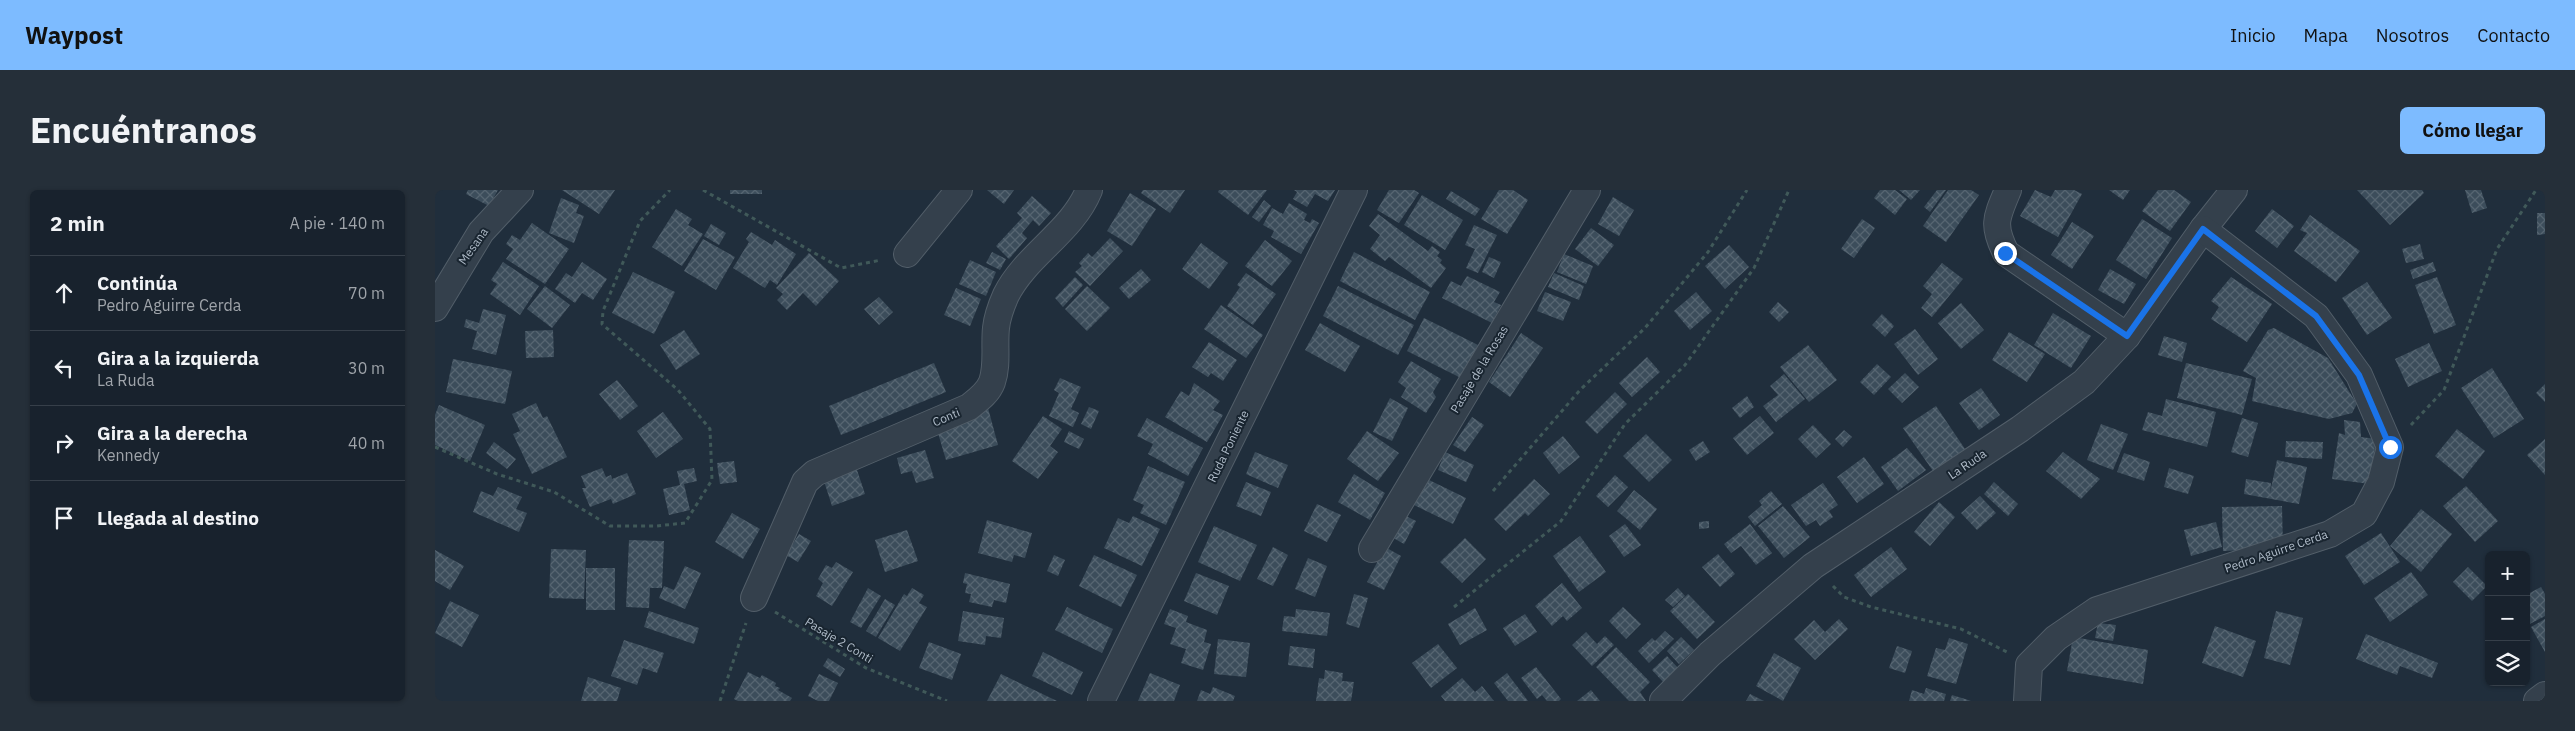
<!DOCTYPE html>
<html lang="es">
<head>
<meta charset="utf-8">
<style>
  body { margin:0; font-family:"IBM Plex Sans",sans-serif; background:#252f39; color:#f1f3f6 }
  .controls { position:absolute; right:15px; bottom:15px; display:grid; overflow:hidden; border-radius:8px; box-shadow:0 1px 4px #0004 }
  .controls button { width:45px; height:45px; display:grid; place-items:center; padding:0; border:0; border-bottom:1px solid #363f49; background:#18222d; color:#f1f3f6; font:25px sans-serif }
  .stop { position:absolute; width:15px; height:15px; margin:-11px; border:4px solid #1a73e8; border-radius:50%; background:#fff }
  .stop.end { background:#1a73e8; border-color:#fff; box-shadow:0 1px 5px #0008 }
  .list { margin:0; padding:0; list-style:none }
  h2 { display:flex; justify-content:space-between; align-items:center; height:65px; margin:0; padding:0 20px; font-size:21px }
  h2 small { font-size:16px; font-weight:400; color:#9fa4aa }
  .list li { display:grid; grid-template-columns:32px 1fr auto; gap:15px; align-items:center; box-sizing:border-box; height:75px; padding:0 20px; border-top:1px solid #363f49 }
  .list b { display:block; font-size:19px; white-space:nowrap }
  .list p { margin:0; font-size:16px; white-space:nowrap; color:#9fa4aa }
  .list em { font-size:16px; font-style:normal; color:#9fa4aa }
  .icon { flex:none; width:28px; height:28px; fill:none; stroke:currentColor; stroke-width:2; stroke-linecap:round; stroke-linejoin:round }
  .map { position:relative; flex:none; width:2110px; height:511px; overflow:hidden; border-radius:8px }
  header { display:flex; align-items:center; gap:30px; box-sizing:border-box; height:70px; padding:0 25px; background:#7dbbff; color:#111 }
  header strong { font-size:24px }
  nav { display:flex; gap:28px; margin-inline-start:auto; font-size:18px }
  .intro { display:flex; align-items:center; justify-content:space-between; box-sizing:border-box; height:120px; padding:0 30px }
  h1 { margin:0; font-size:35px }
  .button { padding:12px 22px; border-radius:8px; background:#7dbbff; color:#111; font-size:18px; font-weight:700 }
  main { display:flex; gap:30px; padding:0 30px }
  aside { flex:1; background:#18222d; border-radius:8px; box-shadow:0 1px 4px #0004 }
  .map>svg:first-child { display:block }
  .building { fill:url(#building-cross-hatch) }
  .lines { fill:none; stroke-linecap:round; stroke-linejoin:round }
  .street-casing { stroke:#525e69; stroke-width:28 }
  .path { stroke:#405959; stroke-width:3; stroke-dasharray:4 4; stroke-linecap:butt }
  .street { stroke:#34404c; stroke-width:26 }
  .route { stroke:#1a73e8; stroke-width:6 }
  .labels { text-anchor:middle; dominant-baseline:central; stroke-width:4; stroke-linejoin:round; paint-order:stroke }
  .street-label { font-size:12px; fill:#afbbc8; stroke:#192530 }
</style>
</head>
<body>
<header>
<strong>Waypost</strong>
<nav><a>Inicio</a><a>Mapa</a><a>Nosotros</a><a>Contacto</a></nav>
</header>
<div class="intro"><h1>Encuéntranos</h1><a class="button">Cómo llegar</a></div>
<main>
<aside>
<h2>2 min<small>A pie · 140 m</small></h2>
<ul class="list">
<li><svg class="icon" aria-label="ahead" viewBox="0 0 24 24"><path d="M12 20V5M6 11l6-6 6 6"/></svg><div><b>Continúa</b><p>Pedro Aguirre Cerda</p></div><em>70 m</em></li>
<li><svg class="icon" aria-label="left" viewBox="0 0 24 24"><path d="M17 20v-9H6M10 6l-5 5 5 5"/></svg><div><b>Gira a la izquierda</b><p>La Ruda</p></div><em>30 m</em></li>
<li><svg class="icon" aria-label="right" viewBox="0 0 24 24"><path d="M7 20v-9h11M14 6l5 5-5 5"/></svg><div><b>Gira a la derecha</b><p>Kennedy</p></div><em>40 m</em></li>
<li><svg class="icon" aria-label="arrive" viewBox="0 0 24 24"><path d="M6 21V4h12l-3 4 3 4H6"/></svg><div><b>Llegada al destino</b></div></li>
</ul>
</aside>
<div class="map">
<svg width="2110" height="511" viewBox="0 0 2110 511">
  <defs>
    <pattern id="building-cross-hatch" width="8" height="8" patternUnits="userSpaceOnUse" patternTransform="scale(1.25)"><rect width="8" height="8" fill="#3c4d5b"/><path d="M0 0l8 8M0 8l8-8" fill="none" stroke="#566571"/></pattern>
  </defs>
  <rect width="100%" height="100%" fill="#202e3c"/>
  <g class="building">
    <path d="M33 0H63L54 16 31 4Z"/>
    <path d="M127 0H180L164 24Z"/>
    <rect x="295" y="0" width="32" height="4"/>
    <path d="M552 0H579L569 14Z"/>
    <path d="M708 0H750L735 23 706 3Z"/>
    <path d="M784 0H832L813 25 783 2Z"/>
    <path d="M859 0H900L893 11 880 4 872 17 858 9 862 2Z"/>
    <path d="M954 0H979L984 3 964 33 942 20Z"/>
    <path d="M1064 0H1078L1093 10 1072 44 1046 29Z"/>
    <path d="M1445 0H1460L1472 9 1460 25 1439 8Z"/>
    <path d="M1464 0H1485L1476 10Z"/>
    <path d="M1502 0H1511L1495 22 1489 17Z"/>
    <path d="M1513 0H1536L1544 5 1511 52 1488 36Z"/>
    <path d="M1600 0 1616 7 1620 0H1639L1647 4 1623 47 1585 26Z"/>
    <path d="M1674 0H1695L1688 10Z"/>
    <path d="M1723 0H1739L1756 12 1735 41 1707 21Z"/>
    <path d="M1922 0H1987L1989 3 1955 35Z"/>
    <path d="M2030 0H2046L2052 18 2037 23Z"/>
    <path d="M1016 1 1045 19 1040 26 1011 9Z"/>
    <path d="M695 3 721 19 697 56 672 41Z"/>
    <path d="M987 5 1028 30 1010 60 969 35Z"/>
    <path d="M597 6 616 23 604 36 598 30 587 43 592 48 574 69 561 56 587 28 582 23Z"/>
    <path d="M1178 7 1199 20 1184 46 1163 34Z"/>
    <path d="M126 8 144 15 141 23 149 26 139 53 114 43Z"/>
    <path d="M829 10 836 16 824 32 817 27Z"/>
    <path d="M854 13 872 24 869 30 875 33 877 29 884 33 866 64 836 47 839 41 828 35 837 18 848 24Z"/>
    <path d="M241 19 257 29 253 35 268 44 247 76 217 57Z"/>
    <path d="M1837 19 1859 36 1842 58 1820 41Z"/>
    <path d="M2102 23H2110V44L2102 45Z"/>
    <path d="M943 24 993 61 997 56 1005 62 1002 66 1007 70 1005 73 1011 78 996 98 954 67 950 71 935 59 945 45 934 36Z"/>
    <path d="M1875 25 1925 61 1901 92 1859 61 1872 43 1865 40Z"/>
    <path d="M1427 29 1440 38 1419 68 1406 59Z"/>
    <path d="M1707 29 1737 48 1711 89 1681 70Z"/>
    <path d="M1637 32 1659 46 1637 79 1616 65Z"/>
    <path d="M97 33 134 59 110 94 71 69 78 59 71 54 77 45 85 50Z"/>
    <path d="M276 34 291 43 284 55 269 46Z"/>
    <path d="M1039 35 1062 45 1043 83 1031 78 1040 59 1030 55Z"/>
    <path d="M1156 38 1179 55 1163 76 1140 59Z"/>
    <path d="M316 42 337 55 340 50 361 64 342 95 335 90 330 98 298 78 314 52 311 49Z"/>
    <path d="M675 48 688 61 655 96 640 82 647 76 644 73 653 63 657 67Z"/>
    <path d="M268 49 300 67 281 100 249 81Z"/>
    <path d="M830 50 857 71 837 96 810 76Z"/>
    <path d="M766 53 793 73 774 99 747 79Z"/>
    <path d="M1985 54 1989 69 1971 73 1967 59Z"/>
    <path d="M1294 55 1314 77 1290 99 1270 76Z"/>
    <path d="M557 62 571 69 565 80 551 73Z"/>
    <path d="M919 62 995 102 980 130 905 91Z"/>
    <path d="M374 63 404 91 381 116 368 103 352 120 342 110 348 104 341 98Z"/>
    <path d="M1129 64 1158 76 1151 94 1122 82Z"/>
    <path d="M1054 67 1066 72 1059 88 1047 82Z"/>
    <path d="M535 70 561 82 551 106 524 94Z"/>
    <path d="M68 72 104 96 85 125 55 104 62 94 56 90Z"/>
    <path d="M147 72 172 89 158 110 147 103 140 113 120 99 131 83 137 87Z"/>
    <path d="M1998 72 2001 81 1978 89 1975 80Z"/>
    <path d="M1507 73 1528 89 1497 127 1486 118 1497 104 1488 96Z"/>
    <path d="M706 79 716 90 694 109 684 98Z"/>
    <path d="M1675 79 1701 94 1689 114 1663 100Z"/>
    <path d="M198 82 240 102 219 144 177 123Z"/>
    <path d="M811 83 841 104 818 135 792 116 805 97 802 95Z"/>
    <path d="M1119 83 1149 96 1144 110 1113 97Z"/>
    <path d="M1032 86 1065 102 1059 112 1066 115 1057 133 1007 108 1016 91 1026 96Z"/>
    <path d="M640 87 648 95 628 117 620 108Z"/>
    <path d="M1796 87 1837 114 1812 152 1776 129 1784 117 1776 111Z"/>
    <path d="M2002 87 2021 135 1999 144 1980 95Z"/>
    <path d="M1932 92 1957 128 1932 145 1907 108Z"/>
    <path d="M110 96 135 115 117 138 92 119Z"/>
    <path d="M652 96 675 118 652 141 630 119Z"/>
    <path d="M903 96 979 135 963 165 888 126Z"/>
    <path d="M521 98 546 109 535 136 509 125Z"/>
    <path d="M1110 102 1136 112 1128 131 1102 121Z"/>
    <path d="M1261 102 1277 121 1255 140 1239 121Z"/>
    <path d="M444 107 458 122 444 135 429 119Z"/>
    <path d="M1343 112 1354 122 1344 132 1334 122Z"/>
    <path d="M1526 113 1549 140 1526 159 1503 133Z"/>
    <path d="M786 115 828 145 811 168 769 139Z"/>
    <path d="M48 119 71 125 61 165 37 159 42 141 29 137 31 129 44 133Z"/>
    <path d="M1618 123 1656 146 1636 178 1599 155Z"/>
    <path d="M1447 124 1459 136 1450 147 1437 135Z"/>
    <path d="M989 128 1043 155 1026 188 972 161Z"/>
    <path d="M885 133 925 156 910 182 870 160Z"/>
    <path d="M1839 138 1893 168 1922 214 1917 223 1894 229 1817 211 1821 188 1808 181 1833 140Z"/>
    <path d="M1480 139 1503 169 1483 185 1459 154Z"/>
    <path d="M118 140 119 167 91 168 90 141Z"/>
    <path d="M249 140 265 164 241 180 225 155Z"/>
    <path d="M1574 142 1610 164 1592 192 1557 170Z"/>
    <path d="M1086 143 1108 158 1075 207 1054 192Z"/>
    <path d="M1729 146 1752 153 1747 172 1723 165Z"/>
    <path d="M774 152 802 170 788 191 776 183 773 187 757 177Z"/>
    <path d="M1994 153 2007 181 1973 197 1960 169Z"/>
    <path d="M1373 155 1402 190 1374 212 1345 177Z"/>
    <path d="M1212 167 1225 182 1197 207 1184 193Z"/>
    <path d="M18 169 77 181 70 214 11 202Z"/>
    <path d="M976 171 1006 189 998 202 1001 207 991 223 966 207 971 198 963 192Z"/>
    <path d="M499 173 511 202 406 245 394 216Z"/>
    <path d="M1751 173 1817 189 1807 225 1742 208Z"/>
    <path d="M1442 174 1456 187 1439 205 1425 192Z"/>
    <path d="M2057 178 2089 229 2059 248 2026 198Z"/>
    <path d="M1470 183 1484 197 1467 213 1453 199Z"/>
    <path d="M1349 184 1370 209 1341 232 1328 216 1343 205 1335 196Z"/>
    <path d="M625 188 646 197 636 219 644 223 638 237 614 226 624 203 619 200Z"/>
    <path d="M182 190 203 216 185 230 164 204Z"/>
    <path d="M759 193 785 211 778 220 788 225 772 252 730 227 746 201 754 206Z"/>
    <path d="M2110 194V212L2101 203Z"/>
    <path d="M1546 198 1565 225 1544 240 1524 213Z"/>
    <path d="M1180 202 1192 214 1162 244 1150 232Z"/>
    <path d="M1312 206 1319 217 1305 228 1297 218Z"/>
    <path d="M955 208 973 218 957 251 938 242Z"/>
    <path d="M1731 209 1781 222 1772 257 1707 240 1713 222 1727 226Z"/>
    <path d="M101 213 108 228 112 226 132 267 97 284 78 244 85 241 77 224Z"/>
    <path d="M4 215 50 235 35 271 0 255V225Z"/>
    <path d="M1501 216 1530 259 1498 281 1468 238Z"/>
    <path d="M654 217 664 221 656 239 646 234Z"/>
    <path d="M553 218 563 255 511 270 500 233Z"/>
    <path d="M228 222 248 249 221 268 202 241Z"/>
    <path d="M608 226 627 239 615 256 623 262 603 289 577 271Z"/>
    <path d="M1325 226 1339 243 1312 265 1298 248Z"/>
    <path d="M1037 227 1049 235 1030 262 1018 255Z"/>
    <path d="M712 228 768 258 753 286 713 264 718 254 702 246Z"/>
    <path d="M1807 228 1823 233 1813 267 1796 262Z"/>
    <path d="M1909 230 1925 232 1926 247 1941 249 1935 294 1897 289 1904 243 1910 245Z"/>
    <path d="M1666 234 1693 244 1678 280 1652 270Z"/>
    <path d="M1378 235 1396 254 1381 268 1363 249Z"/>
    <path d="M2022 239 2050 261 2028 289 2000 266Z"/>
    <path d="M1409 240 1417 247 1408 257 1400 249Z"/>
    <path d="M634 241 649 249 644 259 629 252Z"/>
    <path d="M932 241 964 263 943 291 912 269Z"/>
    <path d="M1211 244 1237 270 1214 292 1188 266Z"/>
    <path d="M1128 246 1145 267 1124 284 1108 263Z"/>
    <path d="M2110 249V285L2092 265Z"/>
    <path d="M1268 251 1275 262 1261 271 1254 260Z"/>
    <path d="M1851 251 1888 252 1887 269 1850 267Z"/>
    <path d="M59 252 81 269 72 279 51 263Z"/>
    <path d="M1472 258 1491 280 1463 301 1446 277Z"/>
    <path d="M490 260 499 288 481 293 477 281 466 284 462 268Z"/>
    <path d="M820 262 853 275 843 298 811 284Z"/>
    <path d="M1010 262 1039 275 1031 292 1003 280Z"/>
    <path d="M1628 262 1665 289 1646 309 1611 281Z"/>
    <path d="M1689 263 1715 272 1709 291 1682 282Z"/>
    <path d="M1429 267 1449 294 1422 313 1402 287Z"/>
    <path d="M1842 270 1872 277 1864 314 1809 304 1811 289 1836 293 1835 303Z"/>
    <path d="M299 271 302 292 285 294 282 273Z"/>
    <path d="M713 276 750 292 731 335 705 323 709 315 698 310Z"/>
    <path d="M421 277 430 304 397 316 388 288Z"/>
    <path d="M167 278 171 287 176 285 177 289 192 283 201 304 178 314 176 309 155 317 147 298H151L146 286Z"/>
    <path d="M259 278 262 291 249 294 255 320 234 325 228 299 245 295 242 281Z"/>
    <path d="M1734 278 1759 286 1753 304 1729 297Z"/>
    <path d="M919 284 950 303 935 330 903 312Z"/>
    <path d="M1180 285 1193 297 1173 317 1161 306Z"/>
    <path d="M992 289 1031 308 1018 334 979 315Z"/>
    <path d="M1099 289 1115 304 1093 326 1090 323 1071 341 1059 329Z"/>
    <path d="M811 292 836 302 826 326 801 316Z"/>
    <path d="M1559 292 1583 314 1573 326 1549 304Z"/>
    <path d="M1388 293 1403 315 1394 321 1398 327 1385 336 1381 330 1371 336 1356 315Z"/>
    <path d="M2031 296 2063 331 2040 352 2008 316Z"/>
    <path d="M63 297 87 307 81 319 92 323 84 342 38 322 46 301 58 306Z"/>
    <path d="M1199 300 1222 319 1205 340 1182 321Z"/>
    <path d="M1336 301 1347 314 1320 336 1313 327 1327 315 1324 311Z"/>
    <path d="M1545 306 1561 323 1542 340 1526 323Z"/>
    <path d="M1504 312 1520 327 1495 356 1479 342Z"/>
    <path d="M882 314 906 325 892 352 869 341Z"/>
    <path d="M1348 316 1375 347 1349 368 1323 336Z"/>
    <path d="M1847 316 1848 359 1788 361 1787 317Z"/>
    <path d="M1986 319 2017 344 1986 382 1955 356Z"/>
    <path d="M297 323 325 339 308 369 280 352Z"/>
    <path d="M965 323 981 331 969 354 953 345Z"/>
    <path d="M698 326 725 339 707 376 669 358 683 328 694 333Z"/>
    <path d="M552 330 597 343 590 368 579 365 577 372 543 363Z"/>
    <path d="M1274 331V338L1264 339V332Z"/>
    <path d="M1781 332 1787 357 1756 366 1749 340Z"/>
    <path d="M1190 334 1206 355 1189 367 1174 346Z"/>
    <path d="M1315 334 1337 363 1321 375 1306 356 1296 363 1289 354Z"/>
    <path d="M779 336 822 355 805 391 763 372Z"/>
    <path d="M472 340 483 371 450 382 440 350Z"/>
    <path d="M1946 343 1965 372 1929 395 1910 366Z"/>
    <path d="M364 344 376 351 363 372 351 365Z"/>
    <path d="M1145 346 1171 382 1144 402 1118 366Z"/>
    <path d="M1030 348 1051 369 1027 393 1005 372Z"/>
    <path d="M194 350 229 351 227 398H215L214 418 191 417Z"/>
    <path d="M838 357 853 365 838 396 822 389Z"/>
    <path d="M950 357 966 366 949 400 932 392Z"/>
    <path d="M1456 357 1472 379 1436 407 1419 385Z"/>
    <path d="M116 359 151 360 149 409 114 408Z"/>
    <path d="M0 360 29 376 15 400 0 391Z"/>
    <path d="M1283 364 1300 384 1285 397 1267 377Z"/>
    <path d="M619 365 630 370 623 386 612 381Z"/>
    <path d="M659 365 702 385 686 417 644 396Z"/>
    <path d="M873 368 892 376 880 407 860 399Z"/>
    <path d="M401 372 418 382 397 416 381 406 388 393 383 389 391 375 397 378Z"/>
    <path d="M250 376 266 383 250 419 224 408 229 396 239 400Z"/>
    <path d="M2033 377 2052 396 2037 411 2018 392Z"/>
    <rect x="151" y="378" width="29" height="42"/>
    <path d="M1976 382 1993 405 1955 432 1939 408Z"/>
    <path d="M530 383 575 394 571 413 559 410 557 417 534 412 536 404 530 403 532 394 528 393Z"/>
    <path d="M761 383 794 396 782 425 749 411Z"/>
    <path d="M1127 393 1147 418 1132 431 1128 426 1117 436 1100 416Z"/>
    <path d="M2106 397 2110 404V426L2091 436V405Z"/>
    <path d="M433 398 446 406 426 438 415 432Z"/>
    <path d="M477 398 489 405 484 413 492 417 465 461 443 448 469 404 472 406Z"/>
    <path d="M1243 398 1250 406 1238 417 1230 410Z"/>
    <path d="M919 404 933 408 924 438 911 434Z"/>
    <path d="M1253 404 1280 432 1262 449 1235 421Z"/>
    <path d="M450 409 460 415 441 447 431 441Z"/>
    <path d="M15 411 44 425 27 457 0 443Z"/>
    <path d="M632 417 678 439 667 463 620 440Z"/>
    <path d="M1188 417 1206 434 1191 449 1174 431Z"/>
    <path d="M1040 418 1052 440 1025 455 1013 434Z"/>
    <path d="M735 419 753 426 751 432 772 440 769 452 776 454 768 480 746 473 751 459 735 454 741 438 729 434Z"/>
    <path d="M861 419 895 423 892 446 847 441 849 426 860 427Z"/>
    <path d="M214 421 264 438 259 454 209 437Z"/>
    <path d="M528 421 569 428 566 448 551 446 550 455 523 451Z"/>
    <path d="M1841 421 1868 428 1855 475 1829 468Z"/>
    <path d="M1090 424 1102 442 1080 456 1068 438Z"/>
    <path d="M1404 429 1413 439 1380 470 1359 449 1379 430 1390 442Z"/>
    <path d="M2110 429V462L2096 437Z"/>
    <path d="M1663 433 1681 435 1678 451 1660 448Z"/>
    <path d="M1780 436 1821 451 1808 487 1767 473Z"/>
    <path d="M1230 441 1239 449 1214 473 1203 461 1217 448 1220 451Z"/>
    <path d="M1151 442 1162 454 1170 446 1179 455 1157 476 1137 455Z"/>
    <path d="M1931 444 2003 473 1997 488 1965 476 1962 485 1921 469Z"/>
    <path d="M1246 447 1259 460 1244 474 1232 461Z"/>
    <path d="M1638 447 1713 460 1708 494 1632 481Z"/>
    <path d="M1514 448 1533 454 1521 494 1492 486 1501 458 1510 460Z"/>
    <path d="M783 449 815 453 811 487 779 484Z"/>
    <path d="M189 450 229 463 222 483 208 478 202 495 176 486Z"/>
    <path d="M494 452 526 464 517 490 484 478Z"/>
    <path d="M1003 454 1022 478 996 498 977 473Z"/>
    <path d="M855 456 880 459 878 478 853 475Z"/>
    <path d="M1462 456 1477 461 1470 483 1454 478Z"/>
    <path d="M1181 457 1215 492 1205 502 1211 511H1194L1161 477Z"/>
    <path d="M608 462 648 482 637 505 597 486Z"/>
    <path d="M1339 463 1366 478 1348 511 1321 496Z"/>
    <path d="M1232 466 1244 479 1229 493 1217 480Z"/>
    <path d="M393 468 410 479 405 487 388 476Z"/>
    <path d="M1101 477 1126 509 1124 511H1112L1107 505 1102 509 1086 488Z"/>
    <path d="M890 480 908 483 907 491 919 492 916 511H881L884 488 889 489Z"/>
    <path d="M313 482 325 488 327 485 341 493 340 496 345 498 343 500 357 508 355 511H303L299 509Z"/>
    <path d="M715 483 745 495 739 511H703Z"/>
    <path d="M1072 483 1093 511H1073L1059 493Z"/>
    <path d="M384 484 403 493 394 511H383L373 506Z"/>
    <path d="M566 484 622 511H552Z"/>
    <path d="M153 487 186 498 182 511H146Z"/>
    <path d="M1027 488 1040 502 1047 496 1059 511H1010L1006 506Z"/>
    <path d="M778 497 800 506 798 511H762L766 500 775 504Z"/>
    <path d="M1491 498 1511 504 1509 511H1474L1477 500 1489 504Z"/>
    <path d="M1156 500 1165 511H1142Z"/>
    <path d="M1315 504 1329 511H1311Z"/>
    <path d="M1517 505 1530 509 1536 511H1515Z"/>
  </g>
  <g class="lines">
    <defs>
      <g id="street">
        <path d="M1573 0C1561 28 1557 35 1571 63L1692 146"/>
        <path d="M472 64 524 0"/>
        <path d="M0 118 46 42 85 0"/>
        <path d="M937 359 1152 0"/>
        <path d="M319 408 370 292 380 283 534 217C543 210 553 203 557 192 563 175 559 156 561 138 562 128 567 114 571 105 591 65 637 42 654 0"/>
        <path d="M666 511 919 0"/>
        <path d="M1228 511 1275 464 1378 376 1585 239 1649 192 1692 146 1768 39 1799 0"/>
        <path d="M1592 511 1594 475 1621 448 1662 420 1895 344 1929 324 1946 292 1955 257 1924 185 1881 126 1768 39"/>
        <path d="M2102 511 2110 505"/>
      </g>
    </defs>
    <use href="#street" class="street-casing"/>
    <g class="path">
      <path d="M268 0 406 78 446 70"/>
      <path d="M1976 235 2009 200 2062 59 2101 0"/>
      <path d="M0 257 62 284 119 302 175 336H221L250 333 277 290 275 239 243 200 167 134 168 121 205 31 235 0"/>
      <path d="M1058 301 1145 200 1210 138 1273 62 1312 0"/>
      <path d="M1398 396 1409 407 1436 417 1526 439 1572 462"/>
      <path d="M1019 417 1126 331 1190 234 1250 175 1319 78 1354 0"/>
      <path d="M340 422 431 478 512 511"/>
      <path d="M285 511 311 433"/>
    </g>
    <use href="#street" class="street"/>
  </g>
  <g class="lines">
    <path class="route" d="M1570 63 1692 146 1768 39 1881 126 1924 185 1955 257"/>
  </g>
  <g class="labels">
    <g class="street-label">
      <text transform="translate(38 56) rotate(-55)">Mesana</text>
      <text transform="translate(1044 179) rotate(-59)">Pasaje de la Rosas</text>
      <text transform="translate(511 227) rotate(-23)">Conti</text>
      <text transform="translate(793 256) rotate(-64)">Ruda Poniente</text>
      <text transform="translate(1532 274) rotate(-34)">La Ruda</text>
      <text transform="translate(1841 361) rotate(-19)">Pedro Aguirre Cerda</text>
      <text transform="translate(404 450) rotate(31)">Pasaje 2 Conti</text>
    </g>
  </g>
</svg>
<div class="controls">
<button>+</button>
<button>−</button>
<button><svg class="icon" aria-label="layers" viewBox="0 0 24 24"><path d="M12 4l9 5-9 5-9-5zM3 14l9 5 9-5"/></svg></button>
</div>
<div class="stop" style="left:1955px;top:257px"></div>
<div class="stop end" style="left:1570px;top:63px"></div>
</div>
</main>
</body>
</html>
